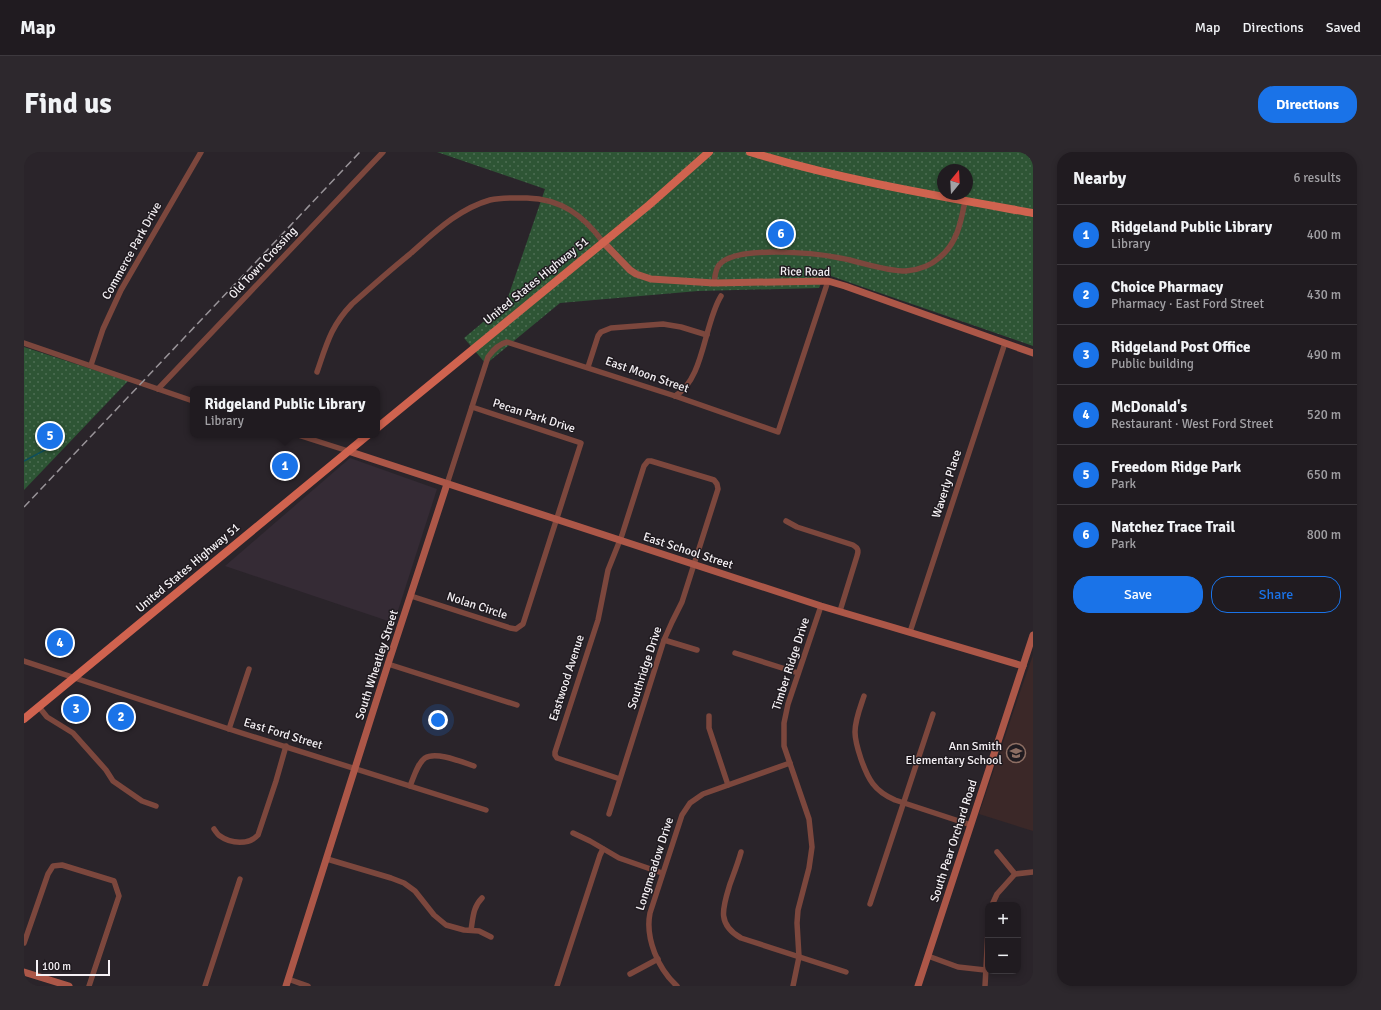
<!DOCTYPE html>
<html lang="en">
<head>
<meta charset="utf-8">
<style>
  body { margin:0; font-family:Signika,sans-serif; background:#2d282d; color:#f1f3f6 }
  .controls { position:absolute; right:12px; bottom:12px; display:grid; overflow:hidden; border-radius:8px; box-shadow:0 2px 6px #0003 }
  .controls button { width:36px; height:36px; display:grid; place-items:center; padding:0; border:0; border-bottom:1px solid #3d393e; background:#201b20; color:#f1f3f6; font:20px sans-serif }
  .compass { position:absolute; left:913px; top:12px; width:36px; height:36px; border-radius:50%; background:#201b20; box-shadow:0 2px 6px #0003; rotate:18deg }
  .scale { position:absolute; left:12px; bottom:10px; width:74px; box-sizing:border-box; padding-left:4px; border:2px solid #f5f1f5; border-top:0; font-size:11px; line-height:14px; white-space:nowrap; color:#f5f1f5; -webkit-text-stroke:3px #201b20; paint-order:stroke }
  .you { position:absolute; left:414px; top:568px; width:14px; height:14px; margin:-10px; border:3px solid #fff; border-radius:50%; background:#1a73e8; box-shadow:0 0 0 6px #1a73e833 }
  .badge { display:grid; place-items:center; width:26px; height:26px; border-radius:50%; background:#1a73e8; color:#fff; font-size:13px; font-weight:700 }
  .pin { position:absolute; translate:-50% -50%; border:2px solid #fff; box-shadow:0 1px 4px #0006 }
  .popup { position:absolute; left:166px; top:234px; width:190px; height:52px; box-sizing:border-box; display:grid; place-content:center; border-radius:8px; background:#201b20; filter:drop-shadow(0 1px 3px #0005); font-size:13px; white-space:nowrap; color:#a2a1a5 }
  .popup b { font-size:15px; color:#f1f3f6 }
  .popup::after { content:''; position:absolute; left:50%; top:100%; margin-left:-8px; border:8px solid transparent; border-top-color:#201b20 }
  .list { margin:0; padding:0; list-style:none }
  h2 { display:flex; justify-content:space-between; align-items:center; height:52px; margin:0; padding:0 16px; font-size:17px }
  h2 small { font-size:13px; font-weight:400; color:#a2a1a5 }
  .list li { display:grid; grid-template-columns:26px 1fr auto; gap:12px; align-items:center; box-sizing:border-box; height:60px; padding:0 16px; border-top:1px solid #3d393e }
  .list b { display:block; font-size:15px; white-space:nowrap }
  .list p { margin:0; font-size:13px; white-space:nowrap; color:#a2a1a5 }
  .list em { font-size:13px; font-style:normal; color:#a2a1a5 }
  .actions { display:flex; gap:8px; padding:12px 16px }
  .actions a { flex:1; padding:9px 0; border:1px solid #1a73e8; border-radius:16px; text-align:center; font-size:14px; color:#1a73e8 }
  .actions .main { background:#1a73e8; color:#fff }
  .map { position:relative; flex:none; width:1009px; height:834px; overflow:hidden; border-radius:16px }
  header { display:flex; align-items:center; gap:24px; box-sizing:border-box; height:56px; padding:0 20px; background:#201b20; border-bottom:1px solid #3d393e }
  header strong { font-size:19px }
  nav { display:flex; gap:22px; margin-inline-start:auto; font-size:14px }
  .intro { display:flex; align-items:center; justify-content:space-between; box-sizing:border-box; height:96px; padding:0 24px }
  h1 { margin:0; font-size:28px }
  .button { padding:10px 18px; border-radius:16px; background:#1a73e8; color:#fff; font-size:14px; font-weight:700 }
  main { display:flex; gap:24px; padding:0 24px }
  aside { flex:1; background:#201b20; border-radius:16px; box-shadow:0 2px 6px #0003 }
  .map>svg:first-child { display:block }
  .built { fill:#352b35 }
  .education { fill:#3b2828 }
  .park { fill:url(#park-dots); fill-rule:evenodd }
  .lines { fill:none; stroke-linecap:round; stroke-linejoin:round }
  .stream { stroke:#0d4e5c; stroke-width:1.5 }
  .street { stroke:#7c473d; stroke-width:5.5 }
  .secondary { stroke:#ac5748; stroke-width:7 }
  .primary { stroke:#d0634f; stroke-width:8 }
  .rail { stroke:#999499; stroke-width:1.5; stroke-dasharray:8 4; stroke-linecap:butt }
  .labels { text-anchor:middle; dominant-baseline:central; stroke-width:3; stroke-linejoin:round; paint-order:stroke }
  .street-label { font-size:12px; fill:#f5f1f5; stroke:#201b20 }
  .poi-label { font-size:12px; fill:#f5f1f5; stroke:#201b20; text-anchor:end }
</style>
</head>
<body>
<header>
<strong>Map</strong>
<nav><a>Map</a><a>Directions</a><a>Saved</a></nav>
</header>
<div class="intro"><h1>Find us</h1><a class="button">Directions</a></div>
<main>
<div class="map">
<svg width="1009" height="834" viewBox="0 0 1009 834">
  <defs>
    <pattern id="park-dots" width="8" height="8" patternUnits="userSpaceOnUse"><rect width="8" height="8" fill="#2e5535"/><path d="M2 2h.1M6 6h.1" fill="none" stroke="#4d6e53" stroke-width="1.8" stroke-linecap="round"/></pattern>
  </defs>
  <rect width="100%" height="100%" fill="#2a242a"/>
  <path class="built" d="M326 306 413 337 370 471 201 414Z"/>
  <path class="education" d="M1009 503V679L955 662 996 540Z"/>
  <g class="park">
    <path d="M413 0H1009V194L801 122 795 136 674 139 536 151 462 212 440 186 482 151 521 37ZM919 18H943V42H919Z"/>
    <path d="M0 195 104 229 0 338Z"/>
  </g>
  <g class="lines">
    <path class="stream" d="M0 309 36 290"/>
    <g class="street">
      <path d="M690 131C691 125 691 118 695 113 711 93 792 101 816 106 838 110 860 119 882 119 894 118 906 114 915 106 933 92 937 70 941 49"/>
      <path d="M0 191 169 249"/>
      <path d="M67 213 79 177 97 138 177 0"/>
      <path d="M564 215 574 184 577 180 587 176 639 172 657 175 683 183"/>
      <path d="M293 220C303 191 307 174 328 152 347 135 366 118 386 102 410 81 434 57 466 48 478 45 491 46 503 46 537 47 559 63 579 90"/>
      <path d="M134 237 359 0"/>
      <path d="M651 244C680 228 680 171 697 144"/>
      <path d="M274 283 324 299"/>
      <path d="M423 332 464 205C469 198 475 192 483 190L651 244 754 280 804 129"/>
      <path d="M762 369 773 375 829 393C834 396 835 398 833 404L816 459"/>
      <path d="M387 444 486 476 492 477 499 472 557 291 448 255"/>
      <path d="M886 480 981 191"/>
      <path d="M640 488 673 498"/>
      <path d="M711 501 774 521"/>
      <path d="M0 509 205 577 462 658"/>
      <path d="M364 512 493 553"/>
      <path d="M840 544C836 556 831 568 831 580 831 589 834 598 837 607 844 627 850 639 871 648L947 673"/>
      <path d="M15 555 23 565 49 581 82 618 89 629 118 649 132 654"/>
      <path d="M685 564V576L704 633"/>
      <path d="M205 577 225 517"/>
      <path d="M386 634C390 625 393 612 401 606 412 599 438 610 450 614"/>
      <path d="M585 662 640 488 648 470 658 450 694 337 693 332 690 328 627 309H624L620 314 598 383 584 418 574 468 531 600V603L533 606 596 627"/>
      <path d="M190 677C192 680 194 683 196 684 207 692 225 693 234 683L252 629 262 594"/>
      <path d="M549 681 566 689 595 706 638 721"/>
      <path d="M717 700C714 711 710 721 706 732 699 755 692 772 717 786L822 820"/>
      <path d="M973 700 991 722"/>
      <path d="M303 707 367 726 380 731 391 739 410 763 422 773 440 778 455 779 467 785"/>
      <path d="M846 752 909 562"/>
      <path d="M968 753 973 742 991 722 1009 720"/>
      <path d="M447 778C449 766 449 755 458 746"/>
      <path d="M0 791 24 722 29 714 38 713 90 729 95 744 65 834"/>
      <path d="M904 804 934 815 961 818"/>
      <path d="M606 822 634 807"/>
      <path d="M264 827 284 834"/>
      <path d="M181 834 216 727"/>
      <path d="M533 834 576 703 579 697"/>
      <path d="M653 834C634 817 621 786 626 761L658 663 666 651 679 642 766 611"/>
      <path d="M769 834 775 805 773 771 774 758 785 716 788 695 785 667 760 594V571L764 552 797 454"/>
      <path d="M961 834 964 779"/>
    </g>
    <g class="secondary">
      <path d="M579 90 606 118 612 122 627 127 690 131 804 129 821 134 1009 201"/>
      <path d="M324 299 797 454 999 514"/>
      <path d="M0 820 45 834"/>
      <path d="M262 834 364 512 423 332"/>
      <path d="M894 834 1009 483"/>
    </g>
    <g class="primary">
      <path d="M726 0C818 28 914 44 1009 61"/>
      <path d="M353 276 625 53 685 0"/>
      <path d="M0 567 344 283"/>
    </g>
    <path class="rail" d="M0 355 336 0"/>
  </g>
  <defs>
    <symbol id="school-ring" viewBox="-11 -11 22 22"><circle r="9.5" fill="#201b20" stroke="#8d6e63" stroke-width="1.5"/><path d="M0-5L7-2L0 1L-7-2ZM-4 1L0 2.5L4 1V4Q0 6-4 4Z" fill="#8d6e63"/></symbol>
  </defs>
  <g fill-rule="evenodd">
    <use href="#school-ring" x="981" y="590" width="22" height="22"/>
  </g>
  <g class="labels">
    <g class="street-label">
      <text transform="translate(108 99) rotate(-61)">Commerce Park Drive</text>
      <text transform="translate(239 111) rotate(-47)">Old Town Crossing</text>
      <text transform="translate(781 120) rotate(1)">Rice Road</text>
      <text transform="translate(512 129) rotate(-39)">United States Highway 51</text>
      <text transform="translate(623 223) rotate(19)">East Moon Street</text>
      <text transform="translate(510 264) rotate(18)">Pecan Park Drive</text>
      <text transform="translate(923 332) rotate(-72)">Waverly Place</text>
      <text transform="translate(664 399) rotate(18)">East School Street</text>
      <text transform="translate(164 416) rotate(-40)">United States Highway 51</text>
      <text transform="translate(453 454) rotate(18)">Nolan Circle</text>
      <text transform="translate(767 512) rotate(-72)">Timber Ridge Drive</text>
      <text transform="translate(353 513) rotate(-72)">South Wheatley Street</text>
      <text transform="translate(621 516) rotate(-72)">Southridge Drive</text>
      <text transform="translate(543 526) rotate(-72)">Eastwood Avenue</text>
      <text transform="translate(259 582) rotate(17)">East Ford Street</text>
      <text transform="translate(930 689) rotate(-72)">South Pear Orchard Road</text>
      <text transform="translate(631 712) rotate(-72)">Longmeadow Drive</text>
    </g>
    <g class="poi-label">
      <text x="978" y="594">Ann Smith<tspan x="978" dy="14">Elementary School</tspan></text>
    </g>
  </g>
</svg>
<div class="controls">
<button>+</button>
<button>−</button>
</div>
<svg class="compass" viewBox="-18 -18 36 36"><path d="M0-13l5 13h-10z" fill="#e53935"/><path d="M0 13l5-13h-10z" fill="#a2a1a5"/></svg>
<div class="scale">100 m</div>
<div class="you"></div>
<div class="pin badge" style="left:261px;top:314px">1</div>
<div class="popup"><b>Ridgeland Public Library</b>Library</div>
<div class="pin badge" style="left:97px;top:565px">2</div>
<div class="pin badge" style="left:52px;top:557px">3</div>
<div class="pin badge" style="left:36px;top:491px">4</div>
<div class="pin badge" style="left:26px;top:284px">5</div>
<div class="pin badge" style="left:757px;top:82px">6</div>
</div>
<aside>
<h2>Nearby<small>6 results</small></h2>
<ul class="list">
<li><span class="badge">1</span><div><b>Ridgeland Public Library</b><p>Library</p></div><em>400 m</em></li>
<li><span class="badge">2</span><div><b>Choice Pharmacy</b><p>Pharmacy · East Ford Street</p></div><em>430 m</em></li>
<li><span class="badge">3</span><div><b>Ridgeland Post Office</b><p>Public building</p></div><em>490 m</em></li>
<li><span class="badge">4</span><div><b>McDonald's</b><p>Restaurant · West Ford Street</p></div><em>520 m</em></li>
<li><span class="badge">5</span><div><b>Freedom Ridge Park</b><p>Park</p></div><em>650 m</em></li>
<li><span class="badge">6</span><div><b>Natchez Trace Trail</b><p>Park</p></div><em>800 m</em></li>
</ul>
<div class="actions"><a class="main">Save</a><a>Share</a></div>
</aside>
</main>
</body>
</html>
